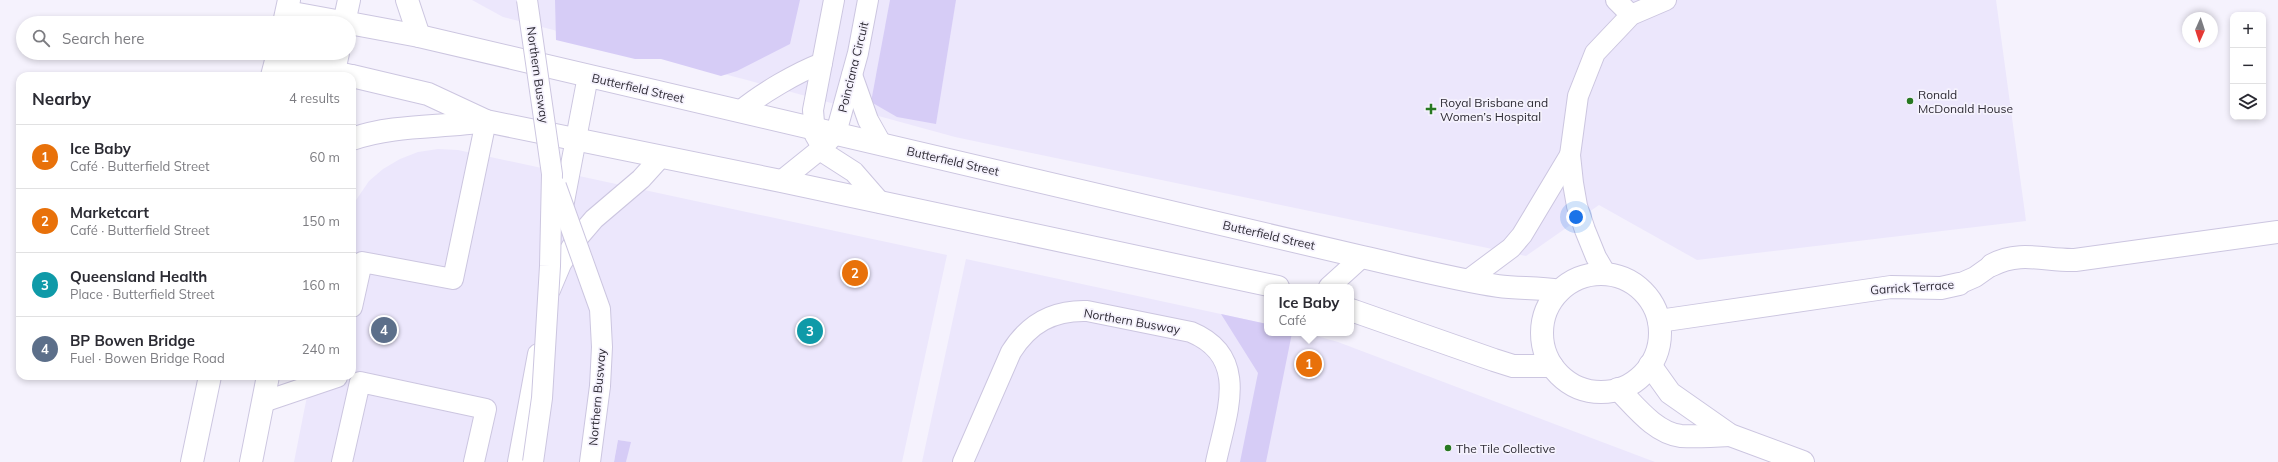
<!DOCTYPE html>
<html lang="en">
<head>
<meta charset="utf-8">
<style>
  body { margin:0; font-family:Mulish,sans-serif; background:#f2f2f3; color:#2b2b33 }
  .controls { position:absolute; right:12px; top:12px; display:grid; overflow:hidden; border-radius:8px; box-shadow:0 2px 6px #0003 }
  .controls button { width:36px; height:36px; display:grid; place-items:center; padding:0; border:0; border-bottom:1px solid #e1e1e2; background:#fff; color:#2b2b33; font:20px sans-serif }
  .compass { position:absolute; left:2182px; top:12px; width:36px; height:36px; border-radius:50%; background:#fff; box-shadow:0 2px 6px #0003; rotate:183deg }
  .you { position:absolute; left:1576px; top:217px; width:14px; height:14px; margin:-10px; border:3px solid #fff; border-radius:50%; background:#1a73e8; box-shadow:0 0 0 6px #1a73e833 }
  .badge { display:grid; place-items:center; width:26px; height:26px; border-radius:50%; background:#277821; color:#fff; font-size:13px; font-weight:700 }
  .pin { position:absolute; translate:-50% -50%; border:2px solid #fff; box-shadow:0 1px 4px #0006 }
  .popup { position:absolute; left:1264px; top:284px; width:90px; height:52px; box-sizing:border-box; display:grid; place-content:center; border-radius:8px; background:#fff; filter:drop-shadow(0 1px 3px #0005); font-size:13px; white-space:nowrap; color:#7c7c81 }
  .popup b { font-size:15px; color:#2b2b33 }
  .popup::after { content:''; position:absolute; left:50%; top:100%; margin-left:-8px; border:8px solid transparent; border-top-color:#fff }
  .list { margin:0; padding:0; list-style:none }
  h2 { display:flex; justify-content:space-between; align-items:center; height:52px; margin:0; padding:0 16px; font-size:17px }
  h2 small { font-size:13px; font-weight:400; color:#7c7c81 }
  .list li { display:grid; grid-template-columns:26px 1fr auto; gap:12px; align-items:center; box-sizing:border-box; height:64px; padding:0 16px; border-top:1px solid #e1e1e2 }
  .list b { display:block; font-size:15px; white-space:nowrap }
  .list p { margin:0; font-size:13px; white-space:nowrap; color:#7c7c81 }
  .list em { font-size:13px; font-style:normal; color:#7c7c81 }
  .icon { flex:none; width:22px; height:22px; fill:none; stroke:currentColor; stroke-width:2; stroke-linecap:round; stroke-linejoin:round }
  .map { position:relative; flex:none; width:2278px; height:462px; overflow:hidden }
  .search { position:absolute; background:#fff; box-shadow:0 2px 6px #0003; left:16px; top:16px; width:340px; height:44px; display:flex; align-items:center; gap:10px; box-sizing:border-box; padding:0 14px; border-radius:22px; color:#7c7c81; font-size:15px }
  .panel { position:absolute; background:#fff; box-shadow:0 2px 6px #0003; left:16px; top:72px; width:340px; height:308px; border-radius:12px }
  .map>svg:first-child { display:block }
  .built { fill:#ece7fc }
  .green { fill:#d6ccf6 }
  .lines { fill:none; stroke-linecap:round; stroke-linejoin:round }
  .service-casing { stroke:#ccc6e0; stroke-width:22 }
  .minor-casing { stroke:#ccc6e0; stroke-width:24 }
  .tertiary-casing { stroke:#ccc6e0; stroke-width:24 }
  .trunk-casing { stroke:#ccc6e0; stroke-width:24 }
  .service { stroke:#fff; stroke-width:20 }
  .minor { stroke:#fff; stroke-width:22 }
  .tertiary { stroke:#fff; stroke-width:22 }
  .trunk { stroke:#fff; stroke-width:22 }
  .service-bridge-casing { stroke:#ccc6e0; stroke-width:22; stroke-linecap:butt }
  .service-bridge { stroke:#fff; stroke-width:20 }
  .poi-dot { fill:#277821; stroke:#f5f2fd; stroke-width:1.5 }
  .labels { text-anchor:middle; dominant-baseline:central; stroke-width:3.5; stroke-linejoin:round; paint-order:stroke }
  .street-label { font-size:12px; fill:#2e2b35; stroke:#f5f2fd }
  .poi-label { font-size:12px; fill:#2e2b35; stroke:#f5f2fd; text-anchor:start }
</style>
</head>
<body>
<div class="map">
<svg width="2278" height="462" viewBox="0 0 2278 462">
  <rect width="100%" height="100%" fill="#f5f2fd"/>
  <g class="built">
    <path d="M472 0H1996L2026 221 1697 260 1599 205 1526 256 955 137 747 80 503 17Z"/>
    <path d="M438 149 458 150 947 255 902 462H626L630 442 618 440 614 462H294L311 376H352V206L369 181 383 169 400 159 418 152Z"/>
    <path d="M966 259 1267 324V333H1306L1338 342 1655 462H922Z"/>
  </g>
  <g class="green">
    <path d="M555 0H800L790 44 737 71 721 76 661 59H635L556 40Z"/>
    <path d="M890 0H956L936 124 897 117 871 102Z"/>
    <path d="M1221 314 1267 324V333H1292L1266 462H1240L1258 373Z"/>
    <path d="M618 440 631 442 626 462H614Z"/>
  </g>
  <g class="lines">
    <defs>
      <g id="service">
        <path d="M834 0 813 110 815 135 826 154 854 172 881 203"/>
        <path d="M1616 0 1631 15"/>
        <path d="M852 75 868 120 882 145"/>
        <path d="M740 111C762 93 796 73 822 63"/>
        <path d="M781 181 822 148 836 133 858 53 868 0"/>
        <path d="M562 212 588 76"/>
        <path d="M1606 274 1596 257 1585 230 1577 206 1573 183 1570 155 1578 96 1595 53 1631 15 1666 0"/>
        <path d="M1468 280 1511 248 1522 235 1570 155"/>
        <path d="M1959 284 1975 277 1992 265"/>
        <path d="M1329 287 1362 257"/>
        <path d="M550 290 561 264 576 240 594 219 641 179 660 158"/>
        <path d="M352 307 362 262 453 279 486 121"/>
        <path d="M263 402 337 377"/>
        <path d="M342 462 360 382 486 409 474 462"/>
        <path d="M518 462 538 354"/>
        <path d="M590 462 600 386"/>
        <path d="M963 462 1011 352C1029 323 1053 310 1087 311L1191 332C1251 357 1226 414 1216 462"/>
      </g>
      <g id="minor">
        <path d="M1992 265C2020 250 2046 261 2075 260L2278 232"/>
        <path d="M1659 321 1891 287 1941 288 1959 284"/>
      </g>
      <g id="tertiary">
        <path d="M287 12 347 23"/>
        <path d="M349 23 419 36 1362 257C1407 267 1452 279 1498 286 1518 289 1539 287 1559 291"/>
        <path d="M277 59 351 76"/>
        <path d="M352 76 428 94 486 121 781 181 1278 287"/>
        <circle cx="1601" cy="333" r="59"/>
        <path d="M1351 310 1494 360 1513 366H1552"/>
        <path d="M1650 365 1670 393 1730 435 1803 462"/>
        <path d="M1618 389C1635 406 1655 433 1681 436 1697 437 1714 436 1730 435"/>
      </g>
      <g id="trunk">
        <path d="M407 0 419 36"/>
        <path d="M284 23 289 0"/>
        <path d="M344 23 349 0"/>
        <path d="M272 76 278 53"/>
        <path d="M333 76 338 53"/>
        <path d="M352 139C395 124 441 128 486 121"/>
        <path d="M192 462 210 376"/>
        <path d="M251 462 268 376"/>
      </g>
    </defs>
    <use href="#service" class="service-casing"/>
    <use href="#minor" class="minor-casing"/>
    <use href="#tertiary" class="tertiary-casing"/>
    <use href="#trunk" class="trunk-casing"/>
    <use href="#service" class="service"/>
    <use href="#minor" class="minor"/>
    <use href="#tertiary" class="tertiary"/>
    <use href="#trunk" class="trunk"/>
    <defs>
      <g id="service-bridge">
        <path d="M527 0 552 174 550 266 542 398 533 462"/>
        <path d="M556 186 600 309 602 347 600 386"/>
      </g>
    </defs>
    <use href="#service-bridge" class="service-bridge-casing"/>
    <use href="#service-bridge" class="service-bridge"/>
  </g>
  <g class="poi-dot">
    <circle cx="1910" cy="101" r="4"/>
    <path d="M1429 103h4v4h4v4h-4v4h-4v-4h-4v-4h4z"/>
    <circle cx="1448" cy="448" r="4"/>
  </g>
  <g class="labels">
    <g class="street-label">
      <text transform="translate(853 67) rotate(-76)">Poinciana Circuit</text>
      <text transform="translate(538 75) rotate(82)">Northern Busway</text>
      <text transform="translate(638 88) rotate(13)">Butterfield Street</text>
      <text transform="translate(953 161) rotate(13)">Butterfield Street</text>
      <text transform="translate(1269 235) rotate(13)">Butterfield Street</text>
      <text transform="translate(1912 287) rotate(-4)">Garrick Terrace</text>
      <text transform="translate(1132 321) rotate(10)">Northern Busway</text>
      <text transform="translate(597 397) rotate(-85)">Northern Busway</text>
    </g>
    <g class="poi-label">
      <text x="1918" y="94">Ronald<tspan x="1918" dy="14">McDonald House</tspan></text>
      <text x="1440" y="102">Royal Brisbane and<tspan x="1440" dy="14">Women’s Hospital</tspan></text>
      <text x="1456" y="448">The Tile Collective</text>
    </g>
  </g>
</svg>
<div class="controls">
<button>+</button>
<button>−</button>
<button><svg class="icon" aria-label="layers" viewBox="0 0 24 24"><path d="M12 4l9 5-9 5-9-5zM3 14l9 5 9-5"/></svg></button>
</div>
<svg class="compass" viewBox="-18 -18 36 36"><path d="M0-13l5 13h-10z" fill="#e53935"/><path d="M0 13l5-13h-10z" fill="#7c7c81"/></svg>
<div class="you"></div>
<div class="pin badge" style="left:1309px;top:364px;background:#e8710a">1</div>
<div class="popup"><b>Ice Baby</b>Café</div>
<div class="pin badge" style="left:855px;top:273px;background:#e8710a">2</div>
<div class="pin badge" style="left:810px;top:331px;background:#0f9aa8">3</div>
<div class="pin badge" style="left:384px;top:330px;background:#5c6f8a">4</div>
<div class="search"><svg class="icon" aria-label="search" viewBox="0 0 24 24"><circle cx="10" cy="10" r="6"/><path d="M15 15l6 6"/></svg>Search here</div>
<section class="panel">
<h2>Nearby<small>4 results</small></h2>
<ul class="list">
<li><span class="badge" style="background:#e8710a">1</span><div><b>Ice Baby</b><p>Café · Butterfield Street</p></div><em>60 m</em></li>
<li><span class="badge" style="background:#e8710a">2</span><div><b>Marketcart</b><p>Café · Butterfield Street</p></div><em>150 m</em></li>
<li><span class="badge" style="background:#0f9aa8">3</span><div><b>Queensland Health</b><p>Place · Butterfield Street</p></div><em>160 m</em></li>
<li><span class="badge" style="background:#5c6f8a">4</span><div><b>BP Bowen Bridge</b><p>Fuel · Bowen Bridge Road</p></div><em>240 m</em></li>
</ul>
</section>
</div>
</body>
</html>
